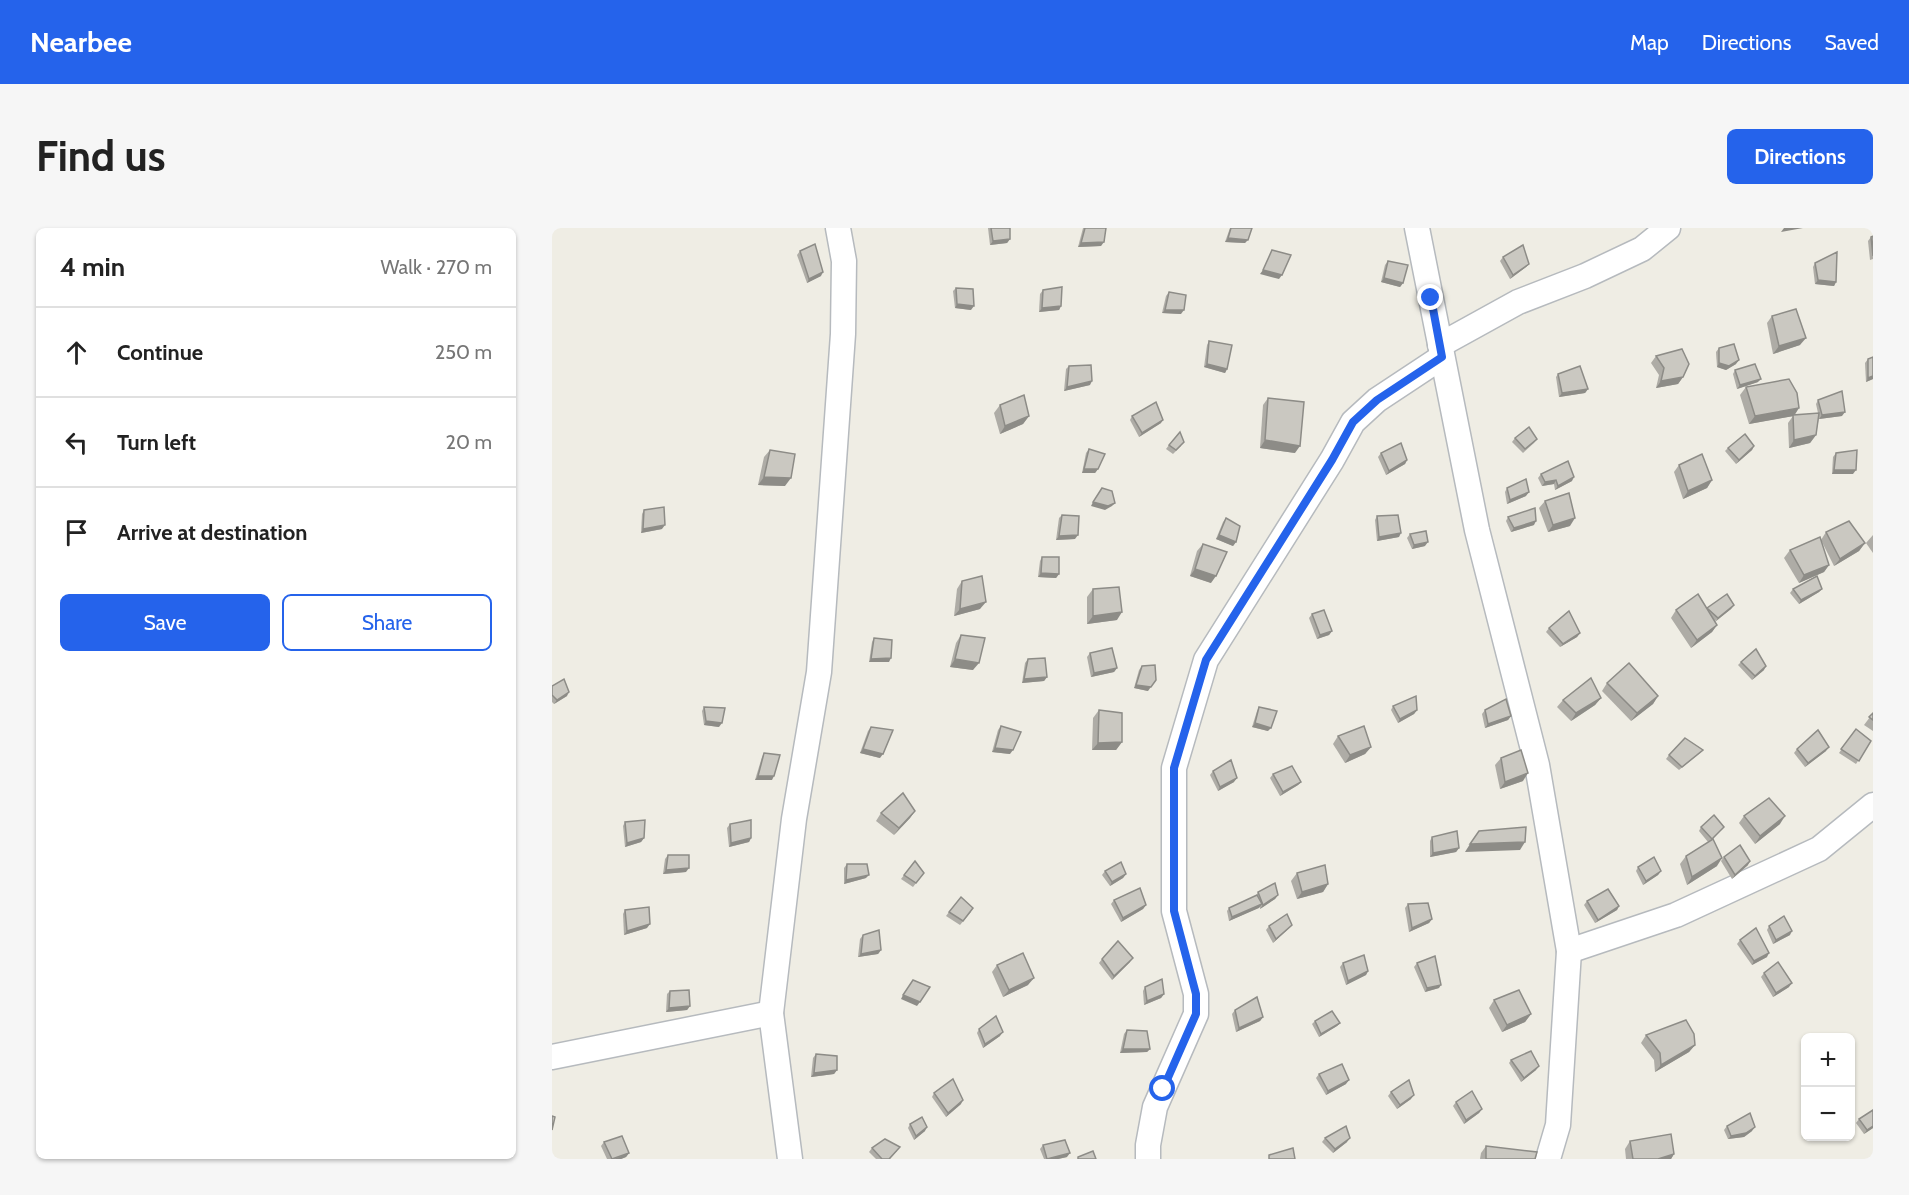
<!DOCTYPE html>
<html lang="en">
<head>
<meta charset="utf-8">
<style>
  body { margin:0; font-family:Cabin,sans-serif; background:#f6f6f6; color:#222 }
  .controls { position:absolute; right:18px; bottom:18px; display:grid; overflow:hidden; border-radius:9px; box-shadow:0 2px 4px #0004 }
  .controls button { width:54px; height:54px; display:grid; place-items:center; padding:0; border:0; border-bottom:2px solid #e0e0e0; background:#fff; color:#222; font:30px sans-serif }
  .stop { position:absolute; width:18px; height:18px; margin:-14px; border:4px solid #2563eb; border-radius:50%; background:#fff }
  .stop.end { background:#2563eb; border-color:#fff; box-shadow:0 2px 6px #0008 }
  .list { margin:0; padding:0; list-style:none }
  h2 { display:flex; justify-content:space-between; align-items:center; height:78px; margin:0; padding:0 24px; font-size:26px }
  h2 small { font-size:20px; font-weight:400; color:#767676 }
  .list li { display:grid; grid-template-columns:39px 1fr auto; gap:18px; align-items:center; box-sizing:border-box; height:90px; padding:0 24px; border-top:2px solid #e0e0e0 }
  .list b { display:block; font-size:22px; white-space:nowrap }
  .list em { font-size:20px; font-style:normal; color:#767676 }
  .actions { display:flex; gap:12px; padding:18px 24px }
  .actions a { flex:1; padding:14px 0; border:2px solid #2563eb; border-radius:9px; text-align:center; font-size:21px; color:#2563eb }
  .actions .main { background:#2563eb; color:#fff }
  .icon { flex:none; width:33px; height:33px; fill:none; stroke:currentColor; stroke-width:2; stroke-linecap:round; stroke-linejoin:round }
  .map { position:relative; flex:none; width:1321px; height:931px; overflow:hidden; border-radius:9px }
  header { display:flex; align-items:center; gap:36px; box-sizing:border-box; height:84px; padding:0 30px; background:#2563eb; color:#fff }
  header strong { font-size:28px }
  nav { display:flex; gap:33px; margin-inline-start:auto; font-size:21px }
  .intro { display:flex; align-items:center; justify-content:space-between; box-sizing:border-box; height:144px; padding:0 36px }
  h1 { margin:0; font-size:42px }
  .button { padding:15px 27px; border-radius:9px; background:#2563eb; color:#fff; font-size:21px; font-weight:700 }
  main { display:flex; gap:36px; padding:0 36px }
  aside { flex:1; background:#fff; border-radius:9px; box-shadow:0 2px 4px #0004 }
  .map>svg:first-child { display:block }
  .lines { fill:none; stroke-linecap:round; stroke-linejoin:round }
  .minor-casing { stroke:#b6babe; stroke-width:27 }
  .minor { stroke:#fff; stroke-width:24 }
  .wall { fill:#aeaca6 }
  .shaded-wall { fill:#8d8c87 }
  .building { fill:#cac8c1; stroke:#8d8c87; stroke-width:1.5 }
  .route { stroke:#2563eb; stroke-width:8 }
</style>
</head>
<body>
<header>
<strong>Nearbee</strong>
<nav><a>Map</a><a>Directions</a><a>Saved</a></nav>
</header>
<div class="intro"><h1>Find us</h1><a class="button">Directions</a></div>
<main>
<aside>
<h2>4 min<small>Walk · 270 m</small></h2>
<ul class="list">
<li><svg class="icon" aria-label="ahead" viewBox="0 0 24 24"><path d="M12 20V5M6 11l6-6 6 6"/></svg><div><b>Continue</b></div><em>250 m</em></li>
<li><svg class="icon" aria-label="left" viewBox="0 0 24 24"><path d="M17 20v-9H6M10 6l-5 5 5 5"/></svg><div><b>Turn left</b></div><em>20 m</em></li>
<li><svg class="icon" aria-label="arrive" viewBox="0 0 24 24"><path d="M6 21V4h12l-3 4 3 4H6"/></svg><div><b>Arrive at destination</b></div></li>
</ul>
<div class="actions"><a class="main">Save</a><a>Share</a></div>
</aside>
<div class="map">
<svg width="1321" height="931" viewBox="0 0 1321 931">
  <rect width="100%" height="100%" fill="#efede4"/>
  <g class="lines">
    <defs>
      <g id="minor">
        <path d="M865 0 925 302 985 537 1017 723 1006 897 996 931"/>
        <path d="M888 117 966 74 1033 48 1090 21 1116 0"/>
        <path d="M1017 723 1124 687 1267 621 1321 577"/>
        <path d="M0 829 219 785"/>
        <path d="M238 931 219 785 242 591 267 444 291 106 292 33 286 0"/>
        <path d="M596 931V917L603 879 644 786V766L622 683V540L654 432 780 232 801 194 825 172 890 129"/>
      </g>
    </defs>
    <use href="#minor" class="minor-casing"/>
    <use href="#minor" class="minor"/>
  </g>
  <g class="wall">
    <path d="M436 0H458V11L455 15 438 17Z"/>
    <path d="M531 0H554L549 18 526 19Z"/>
    <path d="M678 0H700L693 15 673 14Z"/>
    <path d="M1321 8V31L1318 32 1316 13 1319 9Z"/>
    <path d="M248 23 269 48 255 55 245 27Z"/>
    <path d="M951 29 977 36 974 39 958 51 948 33Z"/>
    <path d="M836 33 851 55 848 59 829 54 833 37Z"/>
    <path d="M1263 35 1284 54 1282 58 1263 56 1261 39Z"/>
    <path d="M404 60 419 82 403 80 401 63Z"/>
    <path d="M491 62 509 78 507 82 487 84 488 66Z"/>
    <path d="M617 64 629 86 610 85 614 68Z"/>
    <path d="M1220 88 1248 117 1221 126 1215 95Z"/>
    <path d="M657 113 675 141 673 145 652 139 655 117Z"/>
    <path d="M1167 120 1184 136 1174 142 1165 139 1164 124Z"/>
    <path d="M1104 128 1131 149 1126 156 1104 160 1107 147 1099 135Z"/>
    <path d="M1316 131 1321 151 1314 154 1313 135Z"/>
    <path d="M517 138 538 157 512 163 514 141Z"/>
    <path d="M1183 142 1206 154 1185 161 1181 146Z"/>
    <path d="M1006 146 1036 161 1033 165 1007 169 1004 149Z"/>
    <path d="M1194 159 1242 187 1266 185 1264 176 1266 172 1290 188 1267 191V189L1264 207 1258 215 1237 220 1236 195 1241 188 1197 196 1188 167Z"/>
    <path d="M716 170 743 225 708 220 711 177Z"/>
    <path d="M448 177 477 188 471 196 448 206 442 185Z"/>
    <path d="M580 188 609 195 587 209 578 192Z"/>
    <path d="M963 210 985 211 982 215 971 225 960 214Z"/>
    <path d="M617 217 629 218 621 226 614 221Z"/>
    <path d="M1202 218 1200 222 1184 236 1173 223 1176 220Z"/>
    <path d="M537 221 546 241 543 245H530L534 225Z"/>
    <path d="M218 222 233 258 206 257 212 229Z"/>
    <path d="M829 225 855 232 853 236 834 247 826 229Z"/>
    <path d="M1284 225 1301 246H1280L1281 229Z"/>
    <path d="M1127 237 1160 252 1155 260 1131 271 1122 244Z"/>
    <path d="M989 246 1020 253 1003 262 1002 256 990 258 986 250Z"/>
    <path d="M955 260 974 268 955 276 953 264Z"/>
    <path d="M993 273 1018 298 996 304 987 280Z"/>
    <path d="M92 282 110 301 89 305 90 286Z"/>
    <path d="M510 287 523 311 504 312 507 290Z"/>
    <path d="M825 288 847 309 825 313 823 292Z"/>
    <path d="M956 289 982 297 959 304 954 293Z"/>
    <path d="M674 290 684 314 681 318 664 311 671 294Z"/>
    <path d="M1274 304 1313 315 1307 323 1282 338 1269 312Z"/>
    <path d="M858 306 873 318 860 321 855 310Z"/>
    <path d="M1321 307V325L1314 315Z"/>
    <path d="M651 316 659 355 638 348 645 323Z"/>
    <path d="M1238 322 1277 337 1272 344 1247 355 1232 330Z"/>
    <path d="M490 329 507 346 504 350 486 349 488 333Z"/>
    <path d="M410 353 428 381 402 388 405 361Z"/>
    <path d="M541 361 565 392 535 396V369Z"/>
    <path d="M1241 361H1270L1267 364 1247 376 1238 365Z"/>
    <path d="M1182 377 1179 381 1163 393 1165 397 1160 404 1139 420 1119 390 1124 382Z"/>
    <path d="M760 386 780 403 777 407 765 411 757 390Z"/>
    <path d="M997 400 1028 405 1025 409 1008 419 994 404Z"/>
    <path d="M409 407 421 442 398 439 404 415Z"/>
    <path d="M322 410 337 434H317L320 414Z"/>
    <path d="M538 425 565 440 562 444 539 449 535 429Z"/>
    <path d="M476 431 495 449 492 453 470 455 473 435Z"/>
    <path d="M1189 434 1212 442 1200 452 1186 437Z"/>
    <path d="M590 438 596 463 582 460 587 442Z"/>
    <path d="M1055 455 1106 468 1101 476 1079 493 1050 463Z"/>
    <path d="M0 458 15 468 2 476 0 474Z"/>
    <path d="M1049 470 1043 477 1019 493 1005 479 1011 472Z"/>
    <path d="M841 478 865 482 862 486 846 495 839 482Z"/>
    <path d="M152 479 167 499 152 497 150 483Z"/>
    <path d="M707 479 716 503 700 499 705 483Z"/>
    <path d="M547 482 570 514 564 522H540L541 490Z"/>
    <path d="M933 482 959 488 956 492 933 500 930 486Z"/>
    <path d="M1321 485V503L1312 497Z"/>
    <path d="M449 498 458 526 440 524 446 502Z"/>
    <path d="M319 499 328 530 308 525 316 503Z"/>
    <path d="M1304 501 1319 513 1304 536 1287 525Z"/>
    <path d="M786 508 819 519 813 526 793 535 781 516Z"/>
    <path d="M1245 521 1274 523 1253 539 1242 525Z"/>
    <path d="M1151 522 1148 525 1127 542 1114 531 1117 527Z"/>
    <path d="M212 525 220 552H203L210 529Z"/>
    <path d="M949 530 971 553 948 561 943 537Z"/>
    <path d="M661 543 682 554 666 563 658 547Z"/>
    <path d="M721 546 749 554 746 557 728 568 718 550Z"/>
    <path d="M363 583 358 590 342 607 324 593 329 585Z"/>
    <path d="M1192 588 1228 596 1203 616 1187 595Z"/>
    <path d="M73 594 92 610 89 614 73 619 71 598Z"/>
    <path d="M178 596 199 610 197 614 177 619 175 600Z"/>
    <path d="M1149 599H1172L1161 611 1165 638 1135 657 1128 636 1134 628 1156 614 1147 603Z"/>
    <path d="M880 609 907 620 904 624 878 629V613Z"/>
    <path d="M116 627 134 644 111 646 113 631Z"/>
    <path d="M1172 629 1196 637 1180 651 1169 633Z"/>
    <path d="M363 633 372 645 361 659 349 651Z"/>
    <path d="M295 636 314 650 292 656V640Z"/>
    <path d="M1086 639 1109 643 1106 647 1091 657 1084 643Z"/>
    <path d="M553 643 574 646 571 650 558 658 550 647Z"/>
    <path d="M745 645 776 656 771 664 745 671 739 653Z"/>
    <path d="M706 664 726 667 723 671 708 681V679L677 693 675 683 677 680 704 668Z"/>
    <path d="M562 672 594 677 591 681 569 694 559 676Z"/>
    <path d="M1035 673 1067 678 1065 682 1043 695 1032 677Z"/>
    <path d="M856 676 880 691 877 695 857 704 853 680Z"/>
    <path d="M73 682 95 700 72 707 71 686Z"/>
    <path d="M397 684H419L408 697 394 688Z"/>
    <path d="M740 697 737 700 721 715 714 702 717 698Z"/>
    <path d="M1217 698 1238 707 1221 716 1215 702Z"/>
    <path d="M311 707 329 722 326 726 306 729 308 711Z"/>
    <path d="M1188 712 1215 729 1200 737 1185 716Z"/>
    <path d="M550 731 578 734 560 752 547 735Z"/>
    <path d="M791 735 816 743 814 747 794 757 788 739Z"/>
    <path d="M865 735 887 760 873 764 862 739Z"/>
    <path d="M445 737 476 757 451 769 440 744Z"/>
    <path d="M1212 745 1237 759 1221 769 1209 749Z"/>
    <path d="M593 759 612 766 609 770 592 777 591 763Z"/>
    <path d="M118 763 138 778 135 782 114 784 115 766Z"/>
    <path d="M942 772 979 786 973 794 950 804 937 780Z"/>
    <path d="M683 782 711 789 708 793 684 804 680 786Z"/>
    <path d="M763 793 788 795 785 798 767 809 760 796Z"/>
    <path d="M427 801 448 808 431 820 425 805Z"/>
    <path d="M575 802 598 821 595 824 568 825 572 806Z"/>
    <path d="M1094 807 1143 817 1137 824 1103 844 1102 832 1089 815Z"/>
    <path d="M264 826 285 842 282 846 259 849 261 830Z"/>
    <path d="M959 832 984 842 969 854 957 835Z"/>
    <path d="M767 846 794 856 774 867 764 850Z"/>
    <path d="M839 864 859 871 845 881 836 868Z"/>
    <path d="M382 865 409 876 394 889 380 869Z"/>
    <path d="M904 874 930 881 927 885 912 896 901 878Z"/>
    <path d="M1321 882V900L1312 906 1304 895 1307 891Z"/>
    <path d="M358 896 373 903 362 912 356 900Z"/>
    <path d="M1175 898 1200 903 1192 909 1176 911 1172 902Z"/>
    <path d="M773 910 795 914 781 925 770 914Z"/>
    <path d="M1078 913 1122 926 1119 931H1074L1073 921Z"/>
    <path d="M52 914 77 925 74 929 69 931H55L49 918Z"/>
    <path d="M491 917 515 929 506 931H492L488 921Z"/>
    <path d="M934 918 983 931H928L929 925Z"/>
    <path d="M320 920 345 923 338 931H324L317 924Z"/>
  </g>
  <g class="shaded-wall">
    <path d="M1232 0H1251L1229 4Z"/>
    <path d="M676 10 696 12 693 15 673 14Z"/>
    <path d="M458 11 455 15 438 17 441 13Z"/>
    <path d="M552 14 549 18 526 19 529 15Z"/>
    <path d="M977 36 974 39 958 51 961 47Z"/>
    <path d="M711 42 730 47 727 51 708 46Z"/>
    <path d="M271 44 269 48 255 55 257 51Z"/>
    <path d="M832 50 851 55 848 59 829 54Z"/>
    <path d="M1266 52 1284 54 1282 58 1263 56Z"/>
    <path d="M405 76 422 78 419 82 403 80Z"/>
    <path d="M509 78 507 82 487 84 490 80Z"/>
    <path d="M613 82H632L629 86 610 85Z"/>
    <path d="M1254 110 1248 117 1221 126 1227 118Z"/>
    <path d="M1187 132 1184 136 1174 142 1165 139 1167 135Z"/>
    <path d="M655 136 675 141 673 145 652 139Z"/>
    <path d="M1321 148V151L1314 154 1316 150Z"/>
    <path d="M1131 149 1126 156 1104 160 1109 153Z"/>
    <path d="M1209 151 1206 154 1185 161 1188 157Z"/>
    <path d="M540 153 538 157 512 163 515 159Z"/>
    <path d="M1036 161 1033 165 1007 169 1010 165Z"/>
    <path d="M1247 180 1242 188 1197 196 1203 188Z"/>
    <path d="M1293 184 1290 188 1267 191 1270 187Z"/>
    <path d="M477 188 471 196 448 206 453 198Z"/>
    <path d="M611 192 609 195 587 209 590 205Z"/>
    <path d="M1264 207 1258 215 1237 220 1242 212Z"/>
    <path d="M713 212 748 218 743 225 708 220Z"/>
    <path d="M1202 218 1200 222 1184 236 1187 232Z"/>
    <path d="M855 232 853 236 834 247 837 243Z"/>
    <path d="M532 241H546L543 245H530Z"/>
    <path d="M1282 242H1304L1301 246H1280Z"/>
    <path d="M212 249 239 250 233 258 206 257Z"/>
    <path d="M1022 249 1020 253 1003 262 1006 258Z"/>
    <path d="M1004 252 1002 256 990 258 993 254Z"/>
    <path d="M1160 252 1155 260 1131 271 1136 263Z"/>
    <path d="M977 264 974 268 955 276 958 272Z"/>
    <path d="M541 274 563 275 560 278 553 282 539 278Z"/>
    <path d="M1023 290 1018 298 996 304 1001 297Z"/>
    <path d="M984 293 982 297 959 304 962 300Z"/>
    <path d="M113 297 110 301 89 305 91 301Z"/>
    <path d="M849 305 847 309 825 313 827 309Z"/>
    <path d="M526 307 523 311 504 312 507 308Z"/>
    <path d="M667 307 684 314 681 318 664 311Z"/>
    <path d="M876 314 873 318 860 321 862 317Z"/>
    <path d="M1313 315 1307 323 1282 338 1288 331Z"/>
    <path d="M1277 337 1272 344 1247 355 1252 347Z"/>
    <path d="M643 341 664 348 659 355 638 348Z"/>
    <path d="M489 345 507 346 504 350 486 349Z"/>
    <path d="M1270 361 1267 364 1247 376 1249 372Z"/>
    <path d="M434 374 428 381 402 388 408 381Z"/>
    <path d="M1182 377 1179 381 1163 394 1166 390Z"/>
    <path d="M570 384 565 392 535 396 541 388Z"/>
    <path d="M1165 397 1160 404 1139 420 1145 412Z"/>
    <path d="M780 403 777 407 765 411 768 407Z"/>
    <path d="M1028 405 1025 409 1008 419 1011 416Z"/>
    <path d="M339 430 337 434H317L319 431Z"/>
    <path d="M403 431 427 435 421 442 398 439Z"/>
    <path d="M1214 438 1212 442 1200 452 1203 448Z"/>
    <path d="M565 440 562 444 539 449 542 445Z"/>
    <path d="M495 449 492 453 470 455 472 451Z"/>
    <path d="M604 452 596 463 582 460 584 457Z"/>
    <path d="M17 464 15 468 2 476 5 472Z"/>
    <path d="M1106 468 1101 476 1079 493 1085 485Z"/>
    <path d="M1049 470 1043 477 1019 493 1024 485Z"/>
    <path d="M865 482 862 486 846 495 848 491Z"/>
    <path d="M959 488 956 492 933 500 936 496Z"/>
    <path d="M154 493 170 495 167 499 152 497Z"/>
    <path d="M703 495 719 500 716 503 700 499Z"/>
    <path d="M570 514 564 522H540L546 515Z"/>
    <path d="M819 519 813 526 793 535 798 527Z"/>
    <path d="M1277 519 1274 523 1253 539 1256 535Z"/>
    <path d="M443 520 461 522 458 526 440 524Z"/>
    <path d="M311 521 331 526 328 530 308 525Z"/>
    <path d="M976 545 971 553 948 561 953 554Z"/>
    <path d="M206 548H222L220 552H203Z"/>
    <path d="M685 550 682 554 666 563 668 559Z"/>
    <path d="M749 554 746 557 728 568 731 564Z"/>
    <path d="M363 583 358 590 342 607 347 600Z"/>
    <path d="M1233 588 1228 596 1203 616 1208 608Z"/>
    <path d="M92 610 89 614 73 619 75 615Z"/>
    <path d="M199 610 197 614 177 619 179 615Z"/>
    <path d="M973 614 968 622 913 624 918 616Z"/>
    <path d="M907 620 904 624 878 629 881 625Z"/>
    <path d="M1170 630 1165 638 1135 657 1140 649Z"/>
    <path d="M1198 633 1196 637 1180 651 1183 647Z"/>
    <path d="M137 640 134 644 111 646 114 642Z"/>
    <path d="M1109 643 1106 647 1091 657 1094 653Z"/>
    <path d="M574 646 571 650 558 658 560 654Z"/>
    <path d="M317 647 314 650 292 656 294 652Z"/>
    <path d="M776 656 771 664 745 671 750 664Z"/>
    <path d="M726 667 723 671 708 681 711 677Z"/>
    <path d="M710 676 707 680 677 693 680 689Z"/>
    <path d="M594 677 591 681 569 694 571 690Z"/>
    <path d="M1067 678 1065 682 1043 695 1046 692Z"/>
    <path d="M880 691 877 695 857 704 860 700Z"/>
    <path d="M98 696 95 700 72 707 75 703Z"/>
    <path d="M740 697 737 700 721 715 724 711Z"/>
    <path d="M1240 703 1238 707 1221 716 1224 712Z"/>
    <path d="M329 722 326 726 306 729 309 726Z"/>
    <path d="M1217 725 1215 729 1200 737 1202 733Z"/>
    <path d="M581 730 578 734 560 752 562 748Z"/>
    <path d="M816 743 814 747 794 757 796 753Z"/>
    <path d="M482 750 476 757 451 769 457 762Z"/>
    <path d="M1240 755 1237 759 1221 769 1224 765Z"/>
    <path d="M889 757 887 760 873 764 875 760Z"/>
    <path d="M612 766 609 770 592 777 595 773Z"/>
    <path d="M351 767 368 774 365 778 349 771Z"/>
    <path d="M138 778 135 782 114 784 117 780Z"/>
    <path d="M979 786 973 794 950 804 955 797Z"/>
    <path d="M711 789 708 793 684 804 687 800Z"/>
    <path d="M788 795 785 798 767 809 769 806Z"/>
    <path d="M451 804 448 808 431 820 433 816Z"/>
    <path d="M1143 817 1137 824 1103 844 1109 837Z"/>
    <path d="M571 821H598L595 824 568 825Z"/>
    <path d="M987 838 984 842 969 854 972 850Z"/>
    <path d="M285 842 282 846 259 849 262 845Z"/>
    <path d="M797 852 794 856 774 867 776 863Z"/>
    <path d="M862 867 859 871 845 881 848 877Z"/>
    <path d="M411 872 409 876 394 889 396 885Z"/>
    <path d="M930 881 927 885 912 896 914 892Z"/>
    <path d="M1321 898V900L1312 906 1315 902Z"/>
    <path d="M375 899 373 903 362 912 364 908Z"/>
    <path d="M1203 899 1200 903 1192 909 1176 911 1179 908Z"/>
    <path d="M798 910 795 914 781 925 783 921Z"/>
    <path d="M77 925 74 929 69 931H62Z"/>
    <path d="M518 925 515 929 506 931H495Z"/>
    <path d="M1122 926 1119 931H1106Z"/>
  </g>
  <g class="building">
    <path d="M439 0H458V11L441 13Z"/>
    <path d="M533 0H554L552 14 529 15Z"/>
    <path d="M679 0H700L696 12 676 10Z"/>
    <path d="M1321 8V28L1319 9Z"/>
    <path d="M263 16 271 44 257 51 248 23Z"/>
    <path d="M971 17 977 36 961 47 951 29Z"/>
    <path d="M720 22 739 27 730 47 711 42Z"/>
    <path d="M1285 24 1284 54 1266 52 1263 35Z"/>
    <path d="M836 33 856 37 851 55 832 50Z"/>
    <path d="M510 59 509 78 490 80 491 62Z"/>
    <path d="M404 60 421 61 422 78 405 76Z"/>
    <path d="M617 64 634 67 632 82H613Z"/>
    <path d="M1244 81 1254 110 1227 118 1220 88Z"/>
    <path d="M657 113 680 117 675 141 655 136Z"/>
    <path d="M1182 116 1187 132 1177 138 1167 135V120Z"/>
    <path d="M1130 121 1137 136 1131 149 1109 153 1112 140 1104 128Z"/>
    <path d="M1321 129V148L1316 150V131Z"/>
    <path d="M1203 136 1209 151 1188 157 1183 142Z"/>
    <path d="M539 137 540 153 515 159 517 138Z"/>
    <path d="M1028 138 1036 161 1010 165 1006 146Z"/>
    <path d="M1237 151 1245 165 1247 180 1203 188 1194 159Z"/>
    <path d="M1290 163 1293 184 1270 187 1266 172Z"/>
    <path d="M472 167 477 188 453 198 448 177Z"/>
    <path d="M716 170 752 174 748 218 713 212Z"/>
    <path d="M604 174 611 192 590 205 580 188Z"/>
    <path d="M1267 185 1264 207 1242 212 1241 187Z"/>
    <path d="M977 199 985 211 973 221 963 210Z"/>
    <path d="M628 204 632 214 624 222 617 217Z"/>
    <path d="M1193 206 1202 218 1187 232 1176 220Z"/>
    <path d="M849 215 855 232 837 243 829 225Z"/>
    <path d="M537 221 553 226 546 241H532Z"/>
    <path d="M218 222 243 226 239 250 212 249Z"/>
    <path d="M1305 222 1304 242H1282L1284 225Z"/>
    <path d="M1150 226 1160 252 1136 263 1127 237Z"/>
    <path d="M1016 233 1022 249 1006 258 1004 252 993 254 989 246Z"/>
    <path d="M974 251 977 264 958 272 955 260Z"/>
    <path d="M550 260 560 263 563 275 556 278 541 274Z"/>
    <path d="M1017 265 1023 290 1001 297 993 273Z"/>
    <path d="M112 279 113 297 91 301 92 282Z"/>
    <path d="M983 280 984 293 962 300 956 289Z"/>
    <path d="M510 287 527 288 526 307 507 308Z"/>
    <path d="M846 287 849 305 827 309 825 288Z"/>
    <path d="M674 290 688 298 684 314 667 307Z"/>
    <path d="M1297 293 1313 315 1288 331 1274 304Z"/>
    <path d="M874 303 876 314 862 317 858 306Z"/>
    <path d="M1268 309 1277 337 1252 347 1238 322Z"/>
    <path d="M651 316 675 324 664 348 643 341Z"/>
    <path d="M490 329H507V346L489 345Z"/>
    <path d="M430 348 434 374 408 381 410 353Z"/>
    <path d="M1265 348 1270 361 1249 372 1241 361Z"/>
    <path d="M567 359 570 384 541 388V361Z"/>
    <path d="M1146 366 1165 397 1145 412 1124 382Z"/>
    <path d="M1175 366 1182 377 1166 390 1155 380Z"/>
    <path d="M772 382 780 403 768 407 760 386Z"/>
    <path d="M1017 383 1028 405 1011 416 997 400Z"/>
    <path d="M409 407 433 410 427 435 403 431Z"/>
    <path d="M322 410 340 412 339 430 319 431Z"/>
    <path d="M560 420 565 440 542 445 538 425Z"/>
    <path d="M1204 421 1214 438 1203 448 1189 434Z"/>
    <path d="M493 430 495 449 472 451 476 431Z"/>
    <path d="M1077 435 1106 468 1085 485 1055 455Z"/>
    <path d="M603 437 604 452 599 459 584 457 590 438Z"/>
    <path d="M1039 450 1049 470 1024 485 1011 472Z"/>
    <path d="M12 451 17 464 5 472 0 467V458Z"/>
    <path d="M864 468 865 482 848 491 841 478Z"/>
    <path d="M954 471 959 488 936 496 933 482Z"/>
    <path d="M152 479 173 480 170 495 154 493Z"/>
    <path d="M707 479 725 483 719 500 703 495Z"/>
    <path d="M547 482 570 485V514L546 515Z"/>
    <path d="M1321 485V492L1317 489Z"/>
    <path d="M449 498 469 504 461 522 443 520Z"/>
    <path d="M812 498 819 519 798 527 786 508Z"/>
    <path d="M319 499 341 502 331 526 311 521Z"/>
    <path d="M1304 501 1319 513 1307 533 1289 521Z"/>
    <path d="M1266 502 1277 519 1256 535 1245 521Z"/>
    <path d="M1133 510 1151 522 1130 539 1117 527Z"/>
    <path d="M969 522 976 545 953 554 949 530Z"/>
    <path d="M212 525 228 527 222 548H206Z"/>
    <path d="M679 532 685 550 668 559 661 543Z"/>
    <path d="M740 538 749 554 731 564 721 546Z"/>
    <path d="M351 565 363 583 347 600 329 585Z"/>
    <path d="M1217 570 1233 588 1208 608 1192 588Z"/>
    <path d="M1162 587 1172 599 1160 611 1149 599Z"/>
    <path d="M93 592 92 610 75 615 73 594Z"/>
    <path d="M199 592V610L179 615 178 596Z"/>
    <path d="M974 599 973 614 918 616 927 603Z"/>
    <path d="M905 603 907 620 881 625 880 609Z"/>
    <path d="M1161 611 1170 630 1140 649 1134 628Z"/>
    <path d="M1188 617 1198 633 1183 647 1172 629Z"/>
    <path d="M116 627H137V640L114 642Z"/>
    <path d="M1102 629 1109 643 1094 653 1086 639Z"/>
    <path d="M363 633 372 645 364 655 352 647Z"/>
    <path d="M569 634 574 646 560 654 553 643Z"/>
    <path d="M295 636H315L317 647 294 652Z"/>
    <path d="M773 637 776 656 750 664 745 645Z"/>
    <path d="M723 655 726 667 711 677 706 664Z"/>
    <path d="M588 660 594 677 571 690 562 672Z"/>
    <path d="M1056 661 1067 678 1046 692 1035 673Z"/>
    <path d="M705 667 710 676 680 689 677 680Z"/>
    <path d="M409 669 421 680 411 693 397 684Z"/>
    <path d="M876 675 880 691 860 700 856 676Z"/>
    <path d="M97 679 98 696 75 703 73 682Z"/>
    <path d="M735 686 740 697 724 711 717 698Z"/>
    <path d="M1232 688 1240 703 1224 712 1217 698Z"/>
    <path d="M1204 700 1217 725 1202 733 1188 712Z"/>
    <path d="M327 702 329 722 309 726 311 707Z"/>
    <path d="M566 713 581 730 562 748 550 731Z"/>
    <path d="M471 725 482 750 457 762 445 737Z"/>
    <path d="M812 727 816 743 796 753 791 735Z"/>
    <path d="M883 728 889 757 875 760 865 735Z"/>
    <path d="M1226 734 1240 755 1224 765 1212 745Z"/>
    <path d="M610 751 612 766 595 773 593 759Z"/>
    <path d="M361 752 378 759 368 774 351 767Z"/>
    <path d="M137 762 138 778 117 780 118 763Z"/>
    <path d="M967 762 979 786 955 797 942 772Z"/>
    <path d="M705 769 711 789 687 800 683 782Z"/>
    <path d="M780 783 788 795 769 806 763 793Z"/>
    <path d="M444 788 451 804 433 816 427 801Z"/>
    <path d="M1134 792 1142 806 1143 817 1109 837 1108 825 1094 807Z"/>
    <path d="M575 802 595 803 598 821H571Z"/>
    <path d="M979 823 987 838 972 850 959 832Z"/>
    <path d="M264 826 285 828V842L262 845Z"/>
    <path d="M790 836 797 852 776 863 767 846Z"/>
    <path d="M401 851 411 872 396 885 382 865Z"/>
    <path d="M857 852 862 867 848 877 839 864Z"/>
    <path d="M920 863 930 881 914 892 904 874Z"/>
    <path d="M1321 882V898L1315 902 1307 891Z"/>
    <path d="M1198 885 1203 899 1194 905 1179 908 1175 898Z"/>
    <path d="M0 888 3 889 0 902Z"/>
    <path d="M370 889 375 899 364 908 358 896Z"/>
    <path d="M794 898 798 910 783 921 773 910Z"/>
    <path d="M1119 906 1122 926 1106 931H1081L1078 913Z"/>
    <path d="M70 908 77 925 60 931 52 914Z"/>
    <path d="M333 911 348 919 337 931H330L320 920Z"/>
    <path d="M513 912 518 925 495 931 491 917Z"/>
    <path d="M934 918 985 924 983 931H934Z"/>
    <path d="M741 920 743 931H717V927Z"/>
    <path d="M541 923 544 931H526V929Z"/>
  </g>
  <g class="lines">
    <path class="route" d="M611 861 644 786V766L622 683V540L654 432 780 232 801 194 825 172 890 129 879 70"/>
  </g>
</svg>
<div class="controls">
<button>+</button>
<button>−</button>
</div>
<div class="stop" style="left:611px;top:861px"></div>
<div class="stop end" style="left:879px;top:70px"></div>
</div>
</main>
</body>
</html>
